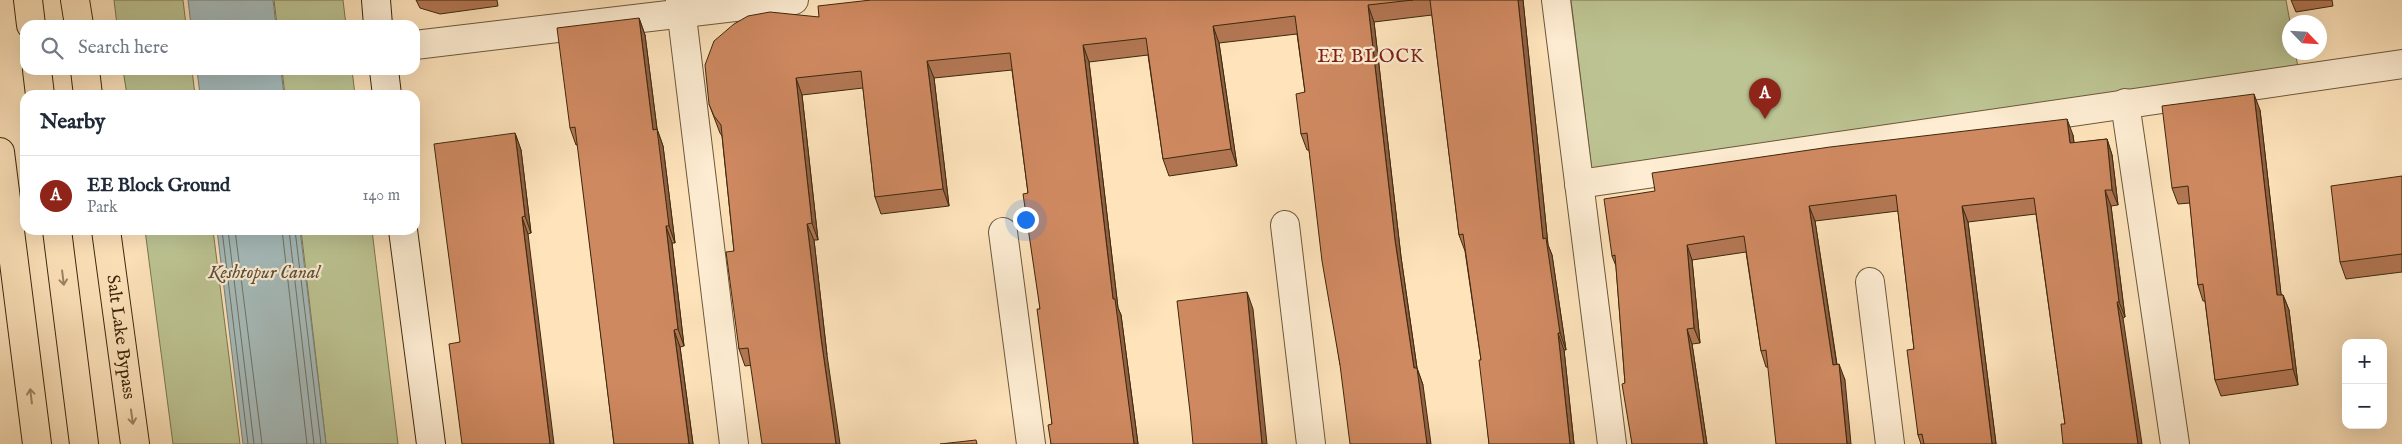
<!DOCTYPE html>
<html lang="en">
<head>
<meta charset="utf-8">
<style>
  body { margin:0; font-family:"IM FELL English",serif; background:#f2f2f3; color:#1f2937 }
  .controls { position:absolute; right:15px; bottom:15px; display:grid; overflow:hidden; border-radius:10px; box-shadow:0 5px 20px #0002 }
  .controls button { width:45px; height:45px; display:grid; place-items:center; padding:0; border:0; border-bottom:1px solid #e0e1e3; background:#fff; color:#1f2937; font:25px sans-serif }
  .compass { position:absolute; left:2282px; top:15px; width:45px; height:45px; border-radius:50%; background:#fff; box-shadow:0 5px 20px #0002; rotate:115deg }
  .you { position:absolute; left:1025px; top:219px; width:18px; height:18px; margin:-12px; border:4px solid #fff; border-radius:50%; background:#1a73e8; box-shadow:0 0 0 8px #1a73e833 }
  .badge { display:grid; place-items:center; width:32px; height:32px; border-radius:50%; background:#8f2418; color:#fff; font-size:16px; font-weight:700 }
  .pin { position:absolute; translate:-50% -41px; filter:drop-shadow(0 1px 2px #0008) }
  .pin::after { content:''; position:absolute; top:26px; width:18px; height:15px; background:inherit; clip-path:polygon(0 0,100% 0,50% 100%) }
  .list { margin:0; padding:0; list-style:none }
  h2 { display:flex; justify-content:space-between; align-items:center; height:65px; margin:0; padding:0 20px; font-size:21px }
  h2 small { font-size:16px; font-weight:400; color:#747a83 }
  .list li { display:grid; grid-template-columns:32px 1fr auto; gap:15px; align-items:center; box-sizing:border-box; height:80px; padding:0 20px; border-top:1px solid #e0e1e3 }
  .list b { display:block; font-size:19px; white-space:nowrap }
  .list p { margin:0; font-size:16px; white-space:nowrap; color:#747a83 }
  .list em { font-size:16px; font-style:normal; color:#747a83 }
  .icon { flex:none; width:28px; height:28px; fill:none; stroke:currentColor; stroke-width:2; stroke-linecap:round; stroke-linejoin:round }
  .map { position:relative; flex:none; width:2402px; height:444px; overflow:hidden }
  .search { position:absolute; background:#fff; box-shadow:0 5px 20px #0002; left:20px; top:20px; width:400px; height:55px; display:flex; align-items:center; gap:12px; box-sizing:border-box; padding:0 18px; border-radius:15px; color:#747a83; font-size:19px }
  .panel { position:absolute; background:#fff; box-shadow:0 5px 20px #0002; left:20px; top:90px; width:400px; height:145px; border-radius:15px }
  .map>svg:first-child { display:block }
  .green { fill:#bdc493; stroke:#7c7650 }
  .water { fill:#a5bbbb; stroke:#7b8176 }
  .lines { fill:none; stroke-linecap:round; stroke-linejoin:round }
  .shore { stroke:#707264; stroke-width:1 }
  .street-casing { stroke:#6c5839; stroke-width:30 }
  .secondary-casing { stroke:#3c290e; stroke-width:30 }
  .primary-casing { stroke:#3c290e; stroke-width:30 }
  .street { stroke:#feedd3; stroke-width:28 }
  .secondary { stroke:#feedd3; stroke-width:28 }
  .primary { stroke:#fee3bb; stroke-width:28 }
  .wall { fill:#b27653; stroke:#3c290e }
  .shaded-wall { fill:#916044; stroke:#3c290e }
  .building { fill:#cf8961; stroke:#3c290e }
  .oneway { stroke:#9d8664 }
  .labels { text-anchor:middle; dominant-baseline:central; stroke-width:4.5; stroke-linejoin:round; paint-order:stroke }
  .street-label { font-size:18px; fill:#3c290e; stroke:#feedd3 }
  .neighbourhood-label { font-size:19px; letter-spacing:1px; fill:#7a1f14; stroke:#feedd3 }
  .water-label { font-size:19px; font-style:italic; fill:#564e39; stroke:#feedd3 }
</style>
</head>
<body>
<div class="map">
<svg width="2402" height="444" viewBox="0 0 2402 444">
  <rect width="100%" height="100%" fill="#fee3bb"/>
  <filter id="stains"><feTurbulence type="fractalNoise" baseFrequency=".004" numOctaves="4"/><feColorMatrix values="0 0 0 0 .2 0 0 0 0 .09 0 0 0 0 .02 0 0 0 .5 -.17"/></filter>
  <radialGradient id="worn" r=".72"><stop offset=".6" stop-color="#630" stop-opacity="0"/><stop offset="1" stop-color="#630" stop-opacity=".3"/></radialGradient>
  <g class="green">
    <path d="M114 0H183L186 25H117Z"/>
    <path d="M274 0H343L346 25H277Z"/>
    <path d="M1571 0H2286L2290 22V52L2295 53 2298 66 1592 171Z"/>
    <path d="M123 70H192L195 95H127Z"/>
    <path d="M282 70H352L355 95H285Z"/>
    <path d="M145 230H213L240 444H173Z"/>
    <path d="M301 230H372L398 444H326Z"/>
  </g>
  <g class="water">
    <path d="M188 0H273L276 25H191Z"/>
    <path d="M197 70H281L284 95H200Z"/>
    <path d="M217 230H300L326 444H243Z"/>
  </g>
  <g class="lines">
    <g class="shore">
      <path d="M222 230 248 444"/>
      <path d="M228 230 254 444"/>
      <path d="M235 230 262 444"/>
      <path d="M282 230 307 444"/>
      <path d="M289 230 314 444"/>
      <path d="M295 230 321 444"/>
    </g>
    <defs>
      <g id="street">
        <path d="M680 0 734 444"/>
        <path d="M1556 0 1612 444"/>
        <path d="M415 45 794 0"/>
        <path d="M2125 103 2175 444"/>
        <path d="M1579 184 2402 64"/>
        <path d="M1285 225 1311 444"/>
        <path d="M1003 232 1031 444"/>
        <path d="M1870 282 1890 444"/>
      </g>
      <g id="secondary">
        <path d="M376 0 378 25"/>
        <path d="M384 70 387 95"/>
        <path d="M403 230 431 444"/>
      </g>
      <g id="primary">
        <path d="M28 0 31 25"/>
        <path d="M75 0 79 25"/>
        <path d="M37 70 40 95"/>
        <path d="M85 70 88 95"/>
        <path d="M0 152 37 444"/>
        <path d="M57 230 84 444"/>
        <path id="s1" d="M106 230 135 444"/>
      </g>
    </defs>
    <use href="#street" class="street-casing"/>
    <use href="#secondary" class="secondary-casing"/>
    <use href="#primary" class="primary-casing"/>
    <use href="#street" class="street"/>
    <use href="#secondary" class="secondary"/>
    <use href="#primary" class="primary"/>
  </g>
  <g class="wall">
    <path d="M416 0H497L498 6 440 14 420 8Z"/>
    <path d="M871 0H1523L1548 245 1552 255 1566 350H1564L1574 444H1489L1481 360 1465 251 1459 235 1432 15 1374 22 1401 257 1417 368 1423 385 1340 365 1309 150H1307L1301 134 1305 92 1297 34 1219 43 1237 166 1169 176 1163 159 1148 55 1089 62 1118 308 1121 315 1138 444H1051L1052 424 1028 193 1012 70 934 78 949 206 881 214 875 197 863 88 802 95 818 240H814L827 355 745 366 739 349 734 251 722 136 720 133 709 104 819 17Z"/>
    <path d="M2291 0H2332L2333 6 2296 12Z"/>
    <path d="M639 18 645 35 657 129 663 146 675 243H672L684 346 680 347 693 444H614L578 145H576L570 128Z"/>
    <path d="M2260 110 2281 295H2283L2289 310 2298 385 2221 396 2215 380 2205 301H2203L2198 285 2190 203 2178 204 2172 188Z"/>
    <path d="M515 133 521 150 531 233 528 234 460 342Z"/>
    <path d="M2073 135 2074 143 2107 139 2112 155 2118 205 2111 206 2125 317 2123 318 2065 424 2036 214 1968 222 1996 444H1921L1918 435 1914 349 1898 211 1815 221 1837 364 1845 380 1766 367 1761 351 1746 252 1692 260 1700 343 1692 344 1707 444H1632L1625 383 1616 266 1612 256Z"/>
    <path d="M2402 176V272L2346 279 2340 262Z"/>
  </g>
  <g class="shaded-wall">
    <path d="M1518 0H1523L1548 245 1552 255 1566 350 1560 333 1543 239Z"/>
    <path d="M1368 5 1374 22 1401 257 1417 368 1423 385 1431 444H1427L1414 368 1395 240Z"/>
    <path d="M639 18 645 35 657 129 663 146 675 243 669 226 653 130Z"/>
    <path d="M1213 26 1219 43 1237 166 1231 149Z"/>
    <path d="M1083 45 1089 62 1118 308 1121 315 1138 444H1134L1113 299Z"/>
    <path d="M927 61 934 78 949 206 943 189Z"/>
    <path d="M796 78 802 95 818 240 812 223Z"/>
    <path d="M2254 94 2260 110 2283 311 2277 295Z"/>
    <path d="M2067 119 2073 135 2076 159 2070 143Z"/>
    <path d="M515 133 521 150 531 233 525 216Z"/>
    <path d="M2107 139 2112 155 2118 205 2112 190Z"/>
    <path d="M2105 190 2111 206 2125 317 2119 302Z"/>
    <path d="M1809 206 1815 221 1839 380 1833 365Z"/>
    <path d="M1962 206 1968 222 1996 444H1992Z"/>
    <path d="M522 217 528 234 554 444H550Z"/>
    <path d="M807 224 814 240 827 355 840 444H836L821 338Z"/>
    <path d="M666 226 672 243 684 346 678 329Z"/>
    <path d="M1687 245 1692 260 1700 343 1694 328Z"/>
    <path d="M1247 292 1253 309 1267 444H1262Z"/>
    <path d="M2283 295 2289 310 2298 385 2293 369Z"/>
    <path d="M2117 302 2123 318 2142 444H2138Z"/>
    <path d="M1687 329 1692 344 1707 444H1704Z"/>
    <path d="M674 330 680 347 693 444H689Z"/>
    <path d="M1558 333 1564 350 1574 444H1570Z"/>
    <path d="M1839 364 1845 380 1851 444H1847Z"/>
  </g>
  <g class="building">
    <path d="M871 0H1413L1368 5 1395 240 1414 368H1417L1427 444H1350L1340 365 1322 261 1307 133 1301 134 1296 94 1305 92 1295 16 1213 26 1231 149 1163 159 1146 38 1083 45 1113 299H1115L1134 444H1051L1048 425 1052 424 1037 309H1040L1023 194 1028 193 1010 53 927 61 943 189 875 197 861 71 796 78 812 223 807 224 821 338 836 444H762L748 348 739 349 726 252 734 251 721 125 714 116 709 104 705 65 714 41 734 24 748 16 770 12 819 17 818 6Z"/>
    <path d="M1430 0H1518L1543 239 1546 238 1560 333H1558L1570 444H1489L1479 360H1481L1463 234 1459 235Z"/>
    <path d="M639 18 653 130 657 129 669 226H666L678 329 674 330 689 444H614L575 127 570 128 557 28Z"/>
    <path d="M2254 94 2277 295H2283L2293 369 2215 380 2203 284 2198 285 2188 186 2172 188 2162 106Z"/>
    <path d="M2067 119 2070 143 2107 139 2112 190H2105L2119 302H2117L2138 444H2063L2061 424H2065L2034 198 1962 206 1992 444H1924L1922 434 1918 435 1907 350 1914 349 1896 195 1809 206 1833 365 1839 364 1847 444H1776L1766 350 1761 351 1744 236 1687 245 1694 328 1687 329 1704 444H1632L1622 384 1625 383 1615 255 1612 256 1604 199 1655 191 1652 173 1830 147Z"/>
    <path d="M515 133 525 216 522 217 550 444H462L449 344 460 342 434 144Z"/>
    <path d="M2402 176V254L2340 262 2331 186Z"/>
    <path d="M1247 292 1262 444H1193L1190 412 1177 301Z"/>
    <path d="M976 440 977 444H940Z"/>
  </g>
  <defs><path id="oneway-shaft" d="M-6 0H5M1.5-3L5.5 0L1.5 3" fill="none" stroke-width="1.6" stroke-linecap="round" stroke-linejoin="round" transform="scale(1.25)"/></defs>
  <g class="oneway">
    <use href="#oneway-shaft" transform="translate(63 278) rotate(83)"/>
    <use href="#oneway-shaft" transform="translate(31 396) rotate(-97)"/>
    <use href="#oneway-shaft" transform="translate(132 417) rotate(82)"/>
  </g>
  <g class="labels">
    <g class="street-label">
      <text stroke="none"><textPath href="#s1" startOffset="108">Salt Lake Bypass</textPath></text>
    </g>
    <g class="neighbourhood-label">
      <text x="1371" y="57">EE BLOCK</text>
    </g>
    <g class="water-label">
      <text x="264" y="273">Keshtopur Canal</text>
    </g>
  </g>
  <rect width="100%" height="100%" filter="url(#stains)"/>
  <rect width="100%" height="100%" fill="url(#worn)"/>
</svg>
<div class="controls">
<button>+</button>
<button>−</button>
</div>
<svg class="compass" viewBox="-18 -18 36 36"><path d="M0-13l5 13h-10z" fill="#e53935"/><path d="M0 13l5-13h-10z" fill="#747a83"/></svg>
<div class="you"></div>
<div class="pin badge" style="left:1765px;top:119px">A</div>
<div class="search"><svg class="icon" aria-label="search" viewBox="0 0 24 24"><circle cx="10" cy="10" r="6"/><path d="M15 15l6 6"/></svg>Search here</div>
<section class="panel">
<h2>Nearby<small></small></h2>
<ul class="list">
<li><span class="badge">A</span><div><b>EE Block Ground</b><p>Park</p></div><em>140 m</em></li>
</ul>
</section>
</div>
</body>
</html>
